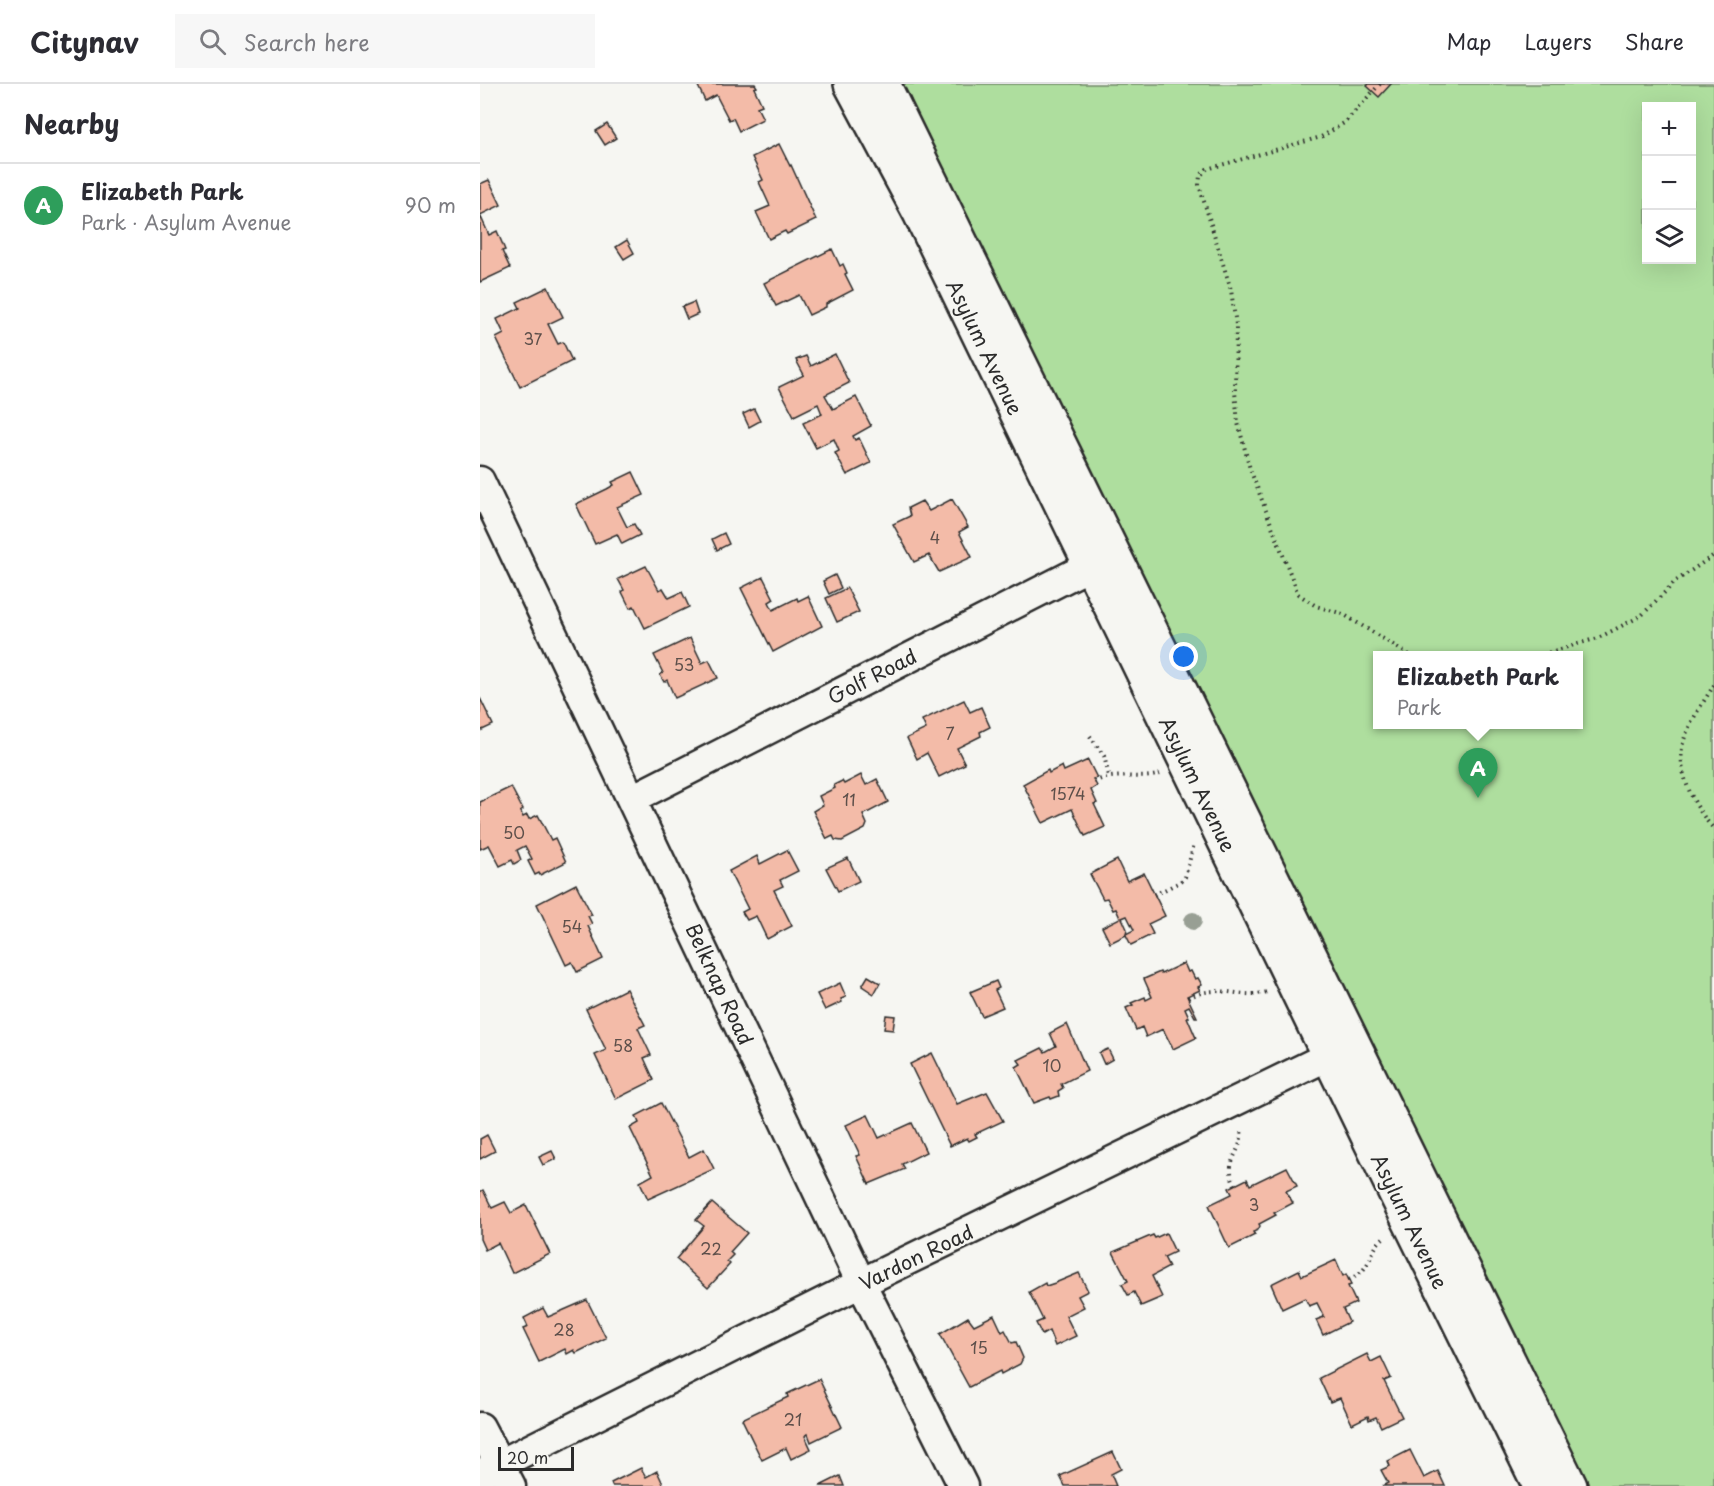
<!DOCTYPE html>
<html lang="en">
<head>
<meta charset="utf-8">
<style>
  body { margin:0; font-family:"Playpen Sans",sans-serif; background:#f7f7f7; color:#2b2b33 }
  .controls { position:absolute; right:18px; top:18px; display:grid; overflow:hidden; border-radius:0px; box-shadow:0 6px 24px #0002 }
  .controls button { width:54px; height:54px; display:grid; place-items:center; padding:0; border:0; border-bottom:2px solid #e1e1e2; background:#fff; color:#2b2b33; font:30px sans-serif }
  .scale { position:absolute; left:18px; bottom:15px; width:76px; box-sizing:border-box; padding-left:6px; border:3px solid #2b2b2b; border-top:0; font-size:16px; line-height:21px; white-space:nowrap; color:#2b2b2b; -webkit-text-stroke:4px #f6f6f2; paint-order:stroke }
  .you { position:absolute; left:704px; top:573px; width:21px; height:21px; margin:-15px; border:4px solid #fff; border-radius:50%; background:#1a73e8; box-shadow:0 0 0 9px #1a73e833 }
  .badge { display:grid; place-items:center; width:39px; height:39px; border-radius:50%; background:#1a73e8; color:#fff; font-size:20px; font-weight:700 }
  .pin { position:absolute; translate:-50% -50px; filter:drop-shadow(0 2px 3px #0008) }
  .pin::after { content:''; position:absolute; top:32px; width:21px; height:18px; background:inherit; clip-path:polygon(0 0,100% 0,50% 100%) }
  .popup { position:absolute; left:893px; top:567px; width:210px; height:78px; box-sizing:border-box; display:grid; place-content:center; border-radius:0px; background:#fff; filter:drop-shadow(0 2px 4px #0005); font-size:20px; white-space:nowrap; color:#7c7c81 }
  .popup b { font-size:22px; color:#2b2b33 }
  .popup::after { content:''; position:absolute; left:50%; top:100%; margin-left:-12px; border:12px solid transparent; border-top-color:#fff }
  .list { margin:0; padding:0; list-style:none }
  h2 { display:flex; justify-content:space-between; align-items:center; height:78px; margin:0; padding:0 24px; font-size:26px }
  h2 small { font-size:20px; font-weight:400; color:#7c7c81 }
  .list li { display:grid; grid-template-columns:39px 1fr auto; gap:18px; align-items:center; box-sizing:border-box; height:84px; padding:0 24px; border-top:2px solid #e1e1e2 }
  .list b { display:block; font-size:22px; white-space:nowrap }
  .list p { margin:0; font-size:20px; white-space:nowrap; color:#7c7c81 }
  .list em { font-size:20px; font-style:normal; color:#7c7c81 }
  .icon { flex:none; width:33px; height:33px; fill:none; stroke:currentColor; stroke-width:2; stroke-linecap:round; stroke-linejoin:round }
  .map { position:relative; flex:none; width:1234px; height:1402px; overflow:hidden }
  header { display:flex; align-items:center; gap:36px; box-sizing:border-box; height:84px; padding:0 30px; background:#fff; border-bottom:2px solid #e1e1e2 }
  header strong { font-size:28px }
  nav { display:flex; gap:33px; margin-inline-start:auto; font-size:21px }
  .search { width:420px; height:54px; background:#f7f7f7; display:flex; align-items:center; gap:15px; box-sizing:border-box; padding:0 21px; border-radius:0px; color:#7c7c81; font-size:22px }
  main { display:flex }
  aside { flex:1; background:#fff }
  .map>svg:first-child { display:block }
  .green { fill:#aede9e; stroke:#6c8464; stroke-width:1.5; fill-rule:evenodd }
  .building { fill:#f3bba8; stroke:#2b2b2b; stroke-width:1.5; fill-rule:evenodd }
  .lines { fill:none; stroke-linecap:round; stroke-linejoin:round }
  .street-casing { stroke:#2b2b2b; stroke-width:33 }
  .secondary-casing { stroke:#2b2b2b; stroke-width:38 }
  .path { stroke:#2b2b2b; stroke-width:4; stroke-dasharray:1.5 4.5; stroke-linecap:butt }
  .street { stroke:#f6f6f2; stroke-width:28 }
  .secondary { stroke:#f6f6f2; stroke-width:33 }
  .tree { fill:#989f94 }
  .labels { text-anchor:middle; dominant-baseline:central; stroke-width:4.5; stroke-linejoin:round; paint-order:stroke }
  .number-label { font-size:16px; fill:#5d4f4a }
  .street-label { font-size:20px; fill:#2b2b2b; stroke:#f6f6f2 }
</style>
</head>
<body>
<header>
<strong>Citynav</strong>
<div class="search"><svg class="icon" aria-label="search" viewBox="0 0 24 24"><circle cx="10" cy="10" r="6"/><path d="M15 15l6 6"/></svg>Search here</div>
<nav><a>Map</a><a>Layers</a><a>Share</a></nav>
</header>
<main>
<aside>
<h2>Nearby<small></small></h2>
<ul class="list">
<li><span class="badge" style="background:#2e9e5b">A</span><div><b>Elizabeth Park</b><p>Park · Asylum Avenue</p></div><em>90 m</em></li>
</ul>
</aside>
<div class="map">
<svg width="1234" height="1402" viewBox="0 0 1234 1402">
  <rect width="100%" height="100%" fill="#f6f6f2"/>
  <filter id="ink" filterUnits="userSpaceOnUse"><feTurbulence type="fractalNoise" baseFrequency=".0167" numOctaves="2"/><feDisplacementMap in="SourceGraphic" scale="12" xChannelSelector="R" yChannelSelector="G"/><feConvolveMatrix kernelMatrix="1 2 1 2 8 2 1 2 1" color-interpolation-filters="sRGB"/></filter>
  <g filter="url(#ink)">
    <path class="green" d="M423 0H1234V1402H1101L582 343 567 295 538 236 499 175 438 48 431 16ZM1166 22H1212V176H1166ZM898 572H1098V640H898Z"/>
    <g class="building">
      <path d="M214 0H275L277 3 274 4 282 21 277 23 283 35 259 47 253 34 249 36 236 11 225 17 217 0Z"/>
      <path d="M889 0H911L899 13 887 2Z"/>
      <path d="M127 40 136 54 125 61 116 47Z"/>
      <path d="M299 60 310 82 311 81 336 136 307 150 305 147 289 155 276 128 290 122 279 98 283 96 272 73Z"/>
      <path d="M9 96 21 121 0 131 9 151 17 147 25 166 22 167 30 184 0 198V100Z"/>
      <path d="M147 156 154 169 144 175 136 163Z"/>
      <path d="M352 165 360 182 363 180 367 189 365 190 373 206 346 220V223L329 231 319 211 296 222 284 199Z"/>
      <path d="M68 203 83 233 68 240 78 260 83 258 92 277 40 303 16 254 24 250 17 235 40 224 37 218Z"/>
      <path d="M214 218 218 230 207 235 202 223Z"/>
      <path d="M355 270 369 299 345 311 353 325 376 313 391 342 373 352 375 356 379 354 391 379 367 391 355 369 359 367 354 355 336 364 323 339 342 330 338 320 314 332 299 303 324 291 316 276 326 272 331 282Z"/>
      <path d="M274 325 280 337 269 343 263 330Z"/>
      <path d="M153 388 164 411 137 423 147 443 154 440 160 451 142 460 137 450 115 460 96 420 127 405 134 401 132 398Z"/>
      <path d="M472 415 488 443 479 448 492 473 459 488 449 471 434 478 413 440 430 432 428 424 442 417 449 427Z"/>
      <path d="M244 449 249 460 237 466 232 455Z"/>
      <path d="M166 482 179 506 183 504 189 514 202 508 209 523 165 544 154 522 150 524 142 508 144 506 138 495Z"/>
      <path d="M355 491 361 504 349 510 343 497Z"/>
      <path d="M283 493 294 515 289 518 293 526 317 514 318 517 328 512 342 542 293 568 261 504Z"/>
      <path d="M367 504 379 528 357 538 346 514Z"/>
      <path d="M210 554 222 579 229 576 238 594 195 614 187 596 184 598 180 591 183 589 174 571Z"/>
      <path d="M0 614 13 641 0 647Z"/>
      <path d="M484 616 490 628 501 623 510 643 500 648 501 652 477 664 485 680 459 693 447 669 437 675 427 654 446 645 442 636Z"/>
      <path d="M608 676 617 694 613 695 617 702 611 706 617 719 614 720 625 743 605 752 592 725 563 739 543 700 568 686 569 689 582 682 584 687Z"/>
      <path d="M381 691 386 701 397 695 408 718 383 731 387 740 385 745 362 757 355 756 353 752 347 755 333 727 343 721 339 712 355 704 354 701 362 697 364 700Z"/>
      <path d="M31 703 43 726 40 728 43 733 47 731 49 735 58 731 71 756 75 754 86 778 60 791 59 789 55 791 48 777 52 775 45 762 37 766 41 776 34 780 32 776 20 782 9 761 0 765V718Z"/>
      <path d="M307 766 318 787 300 796 303 802 294 806 312 842 287 855 276 832 267 836 262 828 268 825 249 787 277 772 280 780Z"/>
      <path d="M368 774 379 797 358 807 346 784Z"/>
      <path d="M637 776 647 797 664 789 685 832 668 840 673 850 651 861 646 851 630 859 622 843 640 834 636 825 633 826 627 814 623 815 610 790ZM647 832 654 846 646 850 647 845 642 834Z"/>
      <path d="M96 800 112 831 108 832 112 840 108 842 123 875 97 888 92 878 86 881 57 820Z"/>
      <path d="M704 879 708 888 711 887 715 895 718 894 722 901 718 903 720 906 707 912 717 933H715L709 922 705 924 709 933H707L716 954 693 965 683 945 666 953 662 943 656 946 646 924 653 921 651 919 665 913 666 916 672 913 664 895 680 888 681 890Z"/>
      <path d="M388 892 400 899 394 910 382 902Z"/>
      <path d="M516 897 519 904 515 906 523 923 502 932 490 908Z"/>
      <path d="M360 899 366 913 361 915 362 918 345 926 337 910Z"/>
      <path d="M146 905 165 941 158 944 171 971 164 974 174 996 136 1015 115 971 126 966 106 925Z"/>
      <path d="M406 931 415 932 413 946 404 945Z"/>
      <path d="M587 940 607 987 581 1000 583 1004 578 1007 579 1012 571 1015 570 1013 554 1019 536 983 541 980 538 976 562 964 565 968 576 962 570 949Z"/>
      <path d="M628 965 633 975 624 980 619 969Z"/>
      <path d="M452 969 477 1020 507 1008 523 1037 495 1050 497 1053 489 1057 487 1054 470 1062 430 980Z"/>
      <path d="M181 1019 209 1073 224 1065 234 1085 168 1115 160 1098 173 1091 150 1044 159 1039 156 1032Z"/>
      <path d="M388 1031 399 1054 432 1039 446 1068 422 1080 425 1085 389 1100 376 1072 380 1071 366 1041Z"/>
      <path d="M7 1051 15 1067 0 1075V1055Z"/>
      <path d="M72 1067 76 1075 63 1081 59 1073Z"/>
      <path d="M807 1083 817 1102 806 1107 813 1119 794 1129 796 1131 779 1140 780 1142 778 1146 773 1148 775 1151 749 1164 729 1121 752 1110 749 1104 767 1095 770 1101Z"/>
      <path d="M3 1106 12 1124 25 1118 31 1129 46 1121 70 1170 32 1189 18 1159 5 1166 0 1155V1108Z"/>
      <path d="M232 1119 267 1149 250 1168 253 1171 247 1177 250 1180 228 1204 196 1175 224 1142 216 1136Z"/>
      <path d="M686 1149 695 1168 684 1173 689 1183 672 1192 682 1213 661 1222 654 1208 648 1211 642 1200 648 1197 633 1168 673 1151 675 1154Z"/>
      <path d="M856 1176 863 1192 866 1190 871 1201 868 1202 876 1219 863 1225 869 1238 843 1251 836 1236 844 1233 837 1219 829 1222 825 1214 802 1225 791 1200 819 1186 822 1192Z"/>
      <path d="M599 1189 608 1207 598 1212 604 1223 586 1232 596 1252 575 1262 569 1247 562 1251 556 1239 563 1236 549 1208 565 1199 566 1202 575 1199Z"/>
      <path d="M107 1216 126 1254 96 1269 94 1266 87 1270 85 1265 59 1278 43 1245 48 1243 44 1234 63 1224 68 1233Z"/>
      <path d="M514 1231 522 1248 525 1246 532 1259 536 1258 543 1274 540 1280 521 1290 520 1287 489 1303 460 1250 488 1233 494 1241Z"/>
      <path d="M887 1270 891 1278 901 1273 911 1294 904 1297 922 1333 901 1343 896 1333 889 1336 888 1332 872 1340 860 1314 850 1318 839 1294Z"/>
      <path d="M339 1295 362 1343 331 1358 328 1350 325 1352 331 1365 311 1375 306 1364 282 1376 262 1335 308 1313 307 1310Z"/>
      <path d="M930 1366 944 1394 958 1387 965 1402H902L908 1399 901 1386 910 1382 908 1377Z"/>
      <path d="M633 1368 641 1385 631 1390 636 1402H585L580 1392Z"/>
      <path d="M161 1384 166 1393 177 1387 184 1402H132L131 1399Z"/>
      <path d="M360 1392 364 1402H340Z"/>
    </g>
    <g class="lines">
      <defs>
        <g id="street">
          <path d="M0 397 381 1199 483 1402"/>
          <path d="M152 715 631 471"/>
          <path d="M0 1343 31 1402"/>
          <path d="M0 1390 381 1199 869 962"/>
        </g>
        <g id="secondary">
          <path d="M371 0 440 129 918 1114 1060 1402"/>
          <path d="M403 0 1090 1402"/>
        </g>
      </defs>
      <use href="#street" class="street-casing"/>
      <use href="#secondary" class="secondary-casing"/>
      <g class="path">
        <path d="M900 0 864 39 841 53 727 85 720 92 719 101 751 206 756 241 755 308 758 339 770 385 818 510 836 522 863 530 931 572"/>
        <path d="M1057 572 1118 554 1161 532 1196 497 1234 471"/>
        <path d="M1234 601C1223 619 1209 638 1203 659 1196 688 1215 725 1234 745"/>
        <path d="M610 652 624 672 629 692"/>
        <path d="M614 698C636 687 658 697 680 690"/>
        <path d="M674 811 700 798 705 793 714 760"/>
        <path d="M708 914C741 898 757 916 787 908"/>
        <path d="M755 1101C742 1074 764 1070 761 1044"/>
        <path d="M869 1196C896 1183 887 1165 906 1152"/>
      </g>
      <use href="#street" class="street"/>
      <use href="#secondary" class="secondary"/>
    </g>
    <circle class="tree" cx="713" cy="837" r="9"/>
  </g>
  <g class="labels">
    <g class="number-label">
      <text x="53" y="254">37</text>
      <text x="455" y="453">4</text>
      <text x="204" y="580">53</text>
      <text x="470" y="649">7</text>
      <text x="588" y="709">1574</text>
      <text x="369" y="715">11</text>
      <text x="34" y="748">50</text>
      <text x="92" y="842">54</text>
      <text x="143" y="961">58</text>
      <text x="572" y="981">10</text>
      <text x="774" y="1120">3</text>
      <text x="231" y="1164">22</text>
      <text x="84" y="1245">28</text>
      <text x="499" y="1263">15</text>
      <text x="313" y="1335">21</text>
    </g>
    <g class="street-label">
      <text transform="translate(505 263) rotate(64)">Asylum Avenue</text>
      <text transform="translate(392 592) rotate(-27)">Golf Road</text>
      <text transform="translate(718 700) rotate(64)">Asylum Avenue</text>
      <text transform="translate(240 900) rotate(65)">Belknap Road</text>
      <text transform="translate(930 1137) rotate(64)">Asylum Avenue</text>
      <text transform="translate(436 1173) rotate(-26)">Vardon Road</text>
    </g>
  </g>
</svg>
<div class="controls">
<button>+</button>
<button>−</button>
<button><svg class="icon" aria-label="layers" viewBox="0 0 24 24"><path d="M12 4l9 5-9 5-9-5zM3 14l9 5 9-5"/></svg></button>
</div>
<div class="scale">20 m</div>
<div class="you"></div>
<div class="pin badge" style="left:998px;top:714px;background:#2e9e5b">A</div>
<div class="popup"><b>Elizabeth Park</b>Park</div>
</div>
</main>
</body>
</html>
